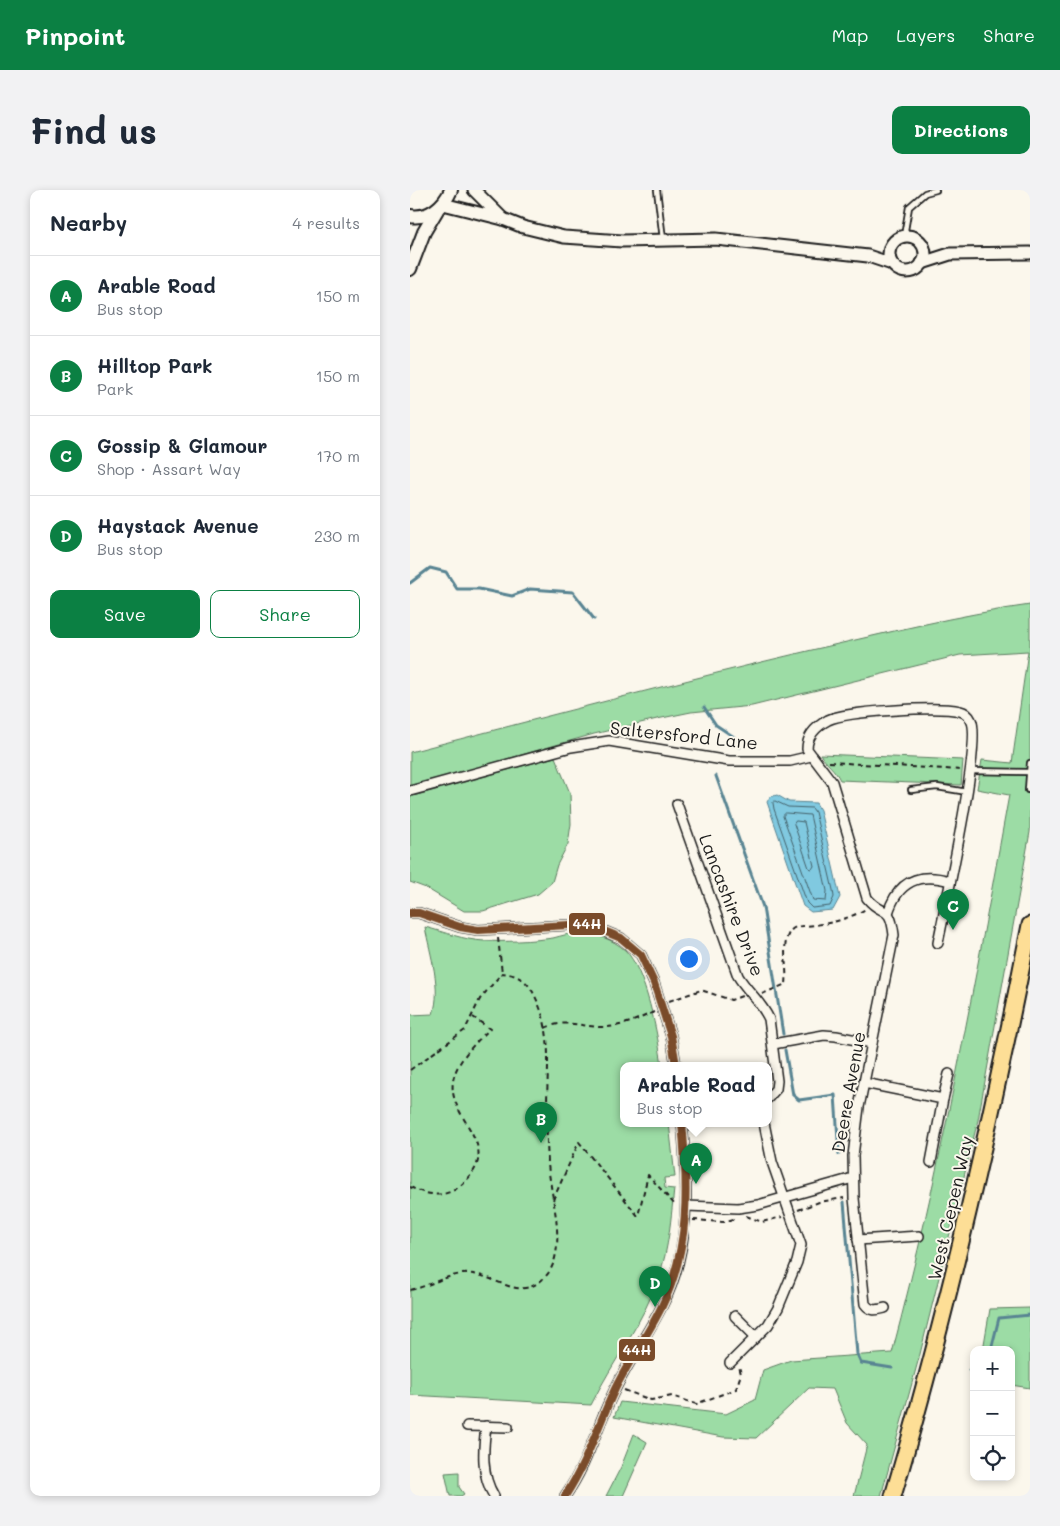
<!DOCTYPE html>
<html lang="en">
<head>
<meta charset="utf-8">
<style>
  body { margin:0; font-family:Mali,sans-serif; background:#f2f2f3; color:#1f2937 }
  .controls { position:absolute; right:15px; bottom:15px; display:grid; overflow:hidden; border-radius:10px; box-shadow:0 2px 8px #0003 }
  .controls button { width:45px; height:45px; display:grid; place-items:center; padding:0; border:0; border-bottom:1px solid #e0e1e3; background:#fff; color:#1f2937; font:25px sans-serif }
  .you { position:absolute; left:278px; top:768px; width:18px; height:18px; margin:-12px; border:4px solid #fff; border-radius:50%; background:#1a73e8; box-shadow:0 0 0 8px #1a73e833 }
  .badge { display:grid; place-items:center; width:32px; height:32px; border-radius:50%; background:#0b8043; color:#fff; font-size:16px; font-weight:700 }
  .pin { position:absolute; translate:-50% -41px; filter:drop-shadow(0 1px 2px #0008) }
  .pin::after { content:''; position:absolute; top:26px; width:18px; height:15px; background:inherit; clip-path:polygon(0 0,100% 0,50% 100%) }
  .popup { position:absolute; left:210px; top:872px; width:152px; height:65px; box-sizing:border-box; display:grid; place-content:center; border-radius:10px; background:#fff; filter:drop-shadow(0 1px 4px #0005); font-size:16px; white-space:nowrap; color:#747a83 }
  .popup b { font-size:19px; color:#1f2937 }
  .popup::after { content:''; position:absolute; left:50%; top:100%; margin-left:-10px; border:10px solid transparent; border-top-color:#fff }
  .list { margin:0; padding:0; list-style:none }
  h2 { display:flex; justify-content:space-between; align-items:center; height:65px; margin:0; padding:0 20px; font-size:21px }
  h2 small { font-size:16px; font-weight:400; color:#747a83 }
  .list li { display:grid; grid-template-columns:32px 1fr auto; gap:15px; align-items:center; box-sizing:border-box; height:80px; padding:0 20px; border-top:1px solid #e0e1e3 }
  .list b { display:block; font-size:19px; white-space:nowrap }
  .list p { margin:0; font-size:16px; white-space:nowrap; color:#747a83 }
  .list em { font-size:16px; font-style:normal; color:#747a83 }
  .actions { display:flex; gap:10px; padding:15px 20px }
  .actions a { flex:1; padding:11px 0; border:1px solid #0b8043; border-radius:10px; text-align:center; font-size:18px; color:#0b8043 }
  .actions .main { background:#0b8043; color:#fff }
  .icon { flex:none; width:28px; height:28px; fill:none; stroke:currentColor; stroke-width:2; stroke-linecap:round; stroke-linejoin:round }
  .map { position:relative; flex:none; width:620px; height:1306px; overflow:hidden; border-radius:10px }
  header { display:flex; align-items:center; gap:30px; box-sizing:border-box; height:70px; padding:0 25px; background:#0b8043; color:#fff }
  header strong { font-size:24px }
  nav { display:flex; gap:28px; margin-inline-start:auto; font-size:18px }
  .intro { display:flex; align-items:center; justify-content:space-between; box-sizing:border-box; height:120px; padding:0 30px }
  h1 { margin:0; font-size:35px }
  .button { padding:12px 22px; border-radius:10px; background:#0b8043; color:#fff; font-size:18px; font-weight:700 }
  main { display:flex; gap:30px; padding:0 30px }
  aside { flex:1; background:#fff; border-radius:10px; box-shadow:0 2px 8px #0003 }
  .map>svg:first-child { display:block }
  .green { fill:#9cdca5; stroke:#5c7c60 }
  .water { fill:#80c9e0; stroke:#588492 }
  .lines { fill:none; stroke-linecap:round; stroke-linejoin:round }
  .shore { stroke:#44616a; stroke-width:1 }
  .stream { stroke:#588492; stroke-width:3 }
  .service-casing { stroke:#1c1c1c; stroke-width:8 }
  .minor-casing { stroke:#1c1c1c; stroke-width:12 }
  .tertiary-casing { stroke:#1c1c1c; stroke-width:15 }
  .secondary-casing { stroke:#1c1c1c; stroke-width:16 }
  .trunk-casing { stroke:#1c1c1c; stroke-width:19 }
  .path { stroke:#1c1c1c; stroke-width:2; stroke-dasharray:5 4; stroke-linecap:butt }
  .service { stroke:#fbf7ec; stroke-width:4.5 }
  .minor { stroke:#fbf7ec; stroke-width:9 }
  .tertiary { stroke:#fbf7ec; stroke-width:11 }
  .secondary { stroke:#fbf7ec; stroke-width:12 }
  .trunk { stroke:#fdde96; stroke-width:15 }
  .bus-1-casing { stroke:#fbf7ec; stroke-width:11 }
  .bus-1 { stroke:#7a4b2a; stroke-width:8 }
  .labels { text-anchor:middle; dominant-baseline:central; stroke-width:4; stroke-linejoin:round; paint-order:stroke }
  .street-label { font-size:18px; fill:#1c1c1c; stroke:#fbf7ec }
  .line-badge { stroke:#fbf7ec; stroke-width:2 }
  .badge-label { font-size:14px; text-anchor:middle; font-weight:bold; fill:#fff }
</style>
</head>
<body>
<header>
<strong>Pinpoint</strong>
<nav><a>Map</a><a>Layers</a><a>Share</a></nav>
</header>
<div class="intro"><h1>Find us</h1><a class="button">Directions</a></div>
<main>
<aside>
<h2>Nearby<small>4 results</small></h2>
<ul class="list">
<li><span class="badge">A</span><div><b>Arable Road</b><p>Bus stop</p></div><em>150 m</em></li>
<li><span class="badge">B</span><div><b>Hilltop Park</b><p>Park</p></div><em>150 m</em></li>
<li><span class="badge">C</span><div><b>Gossip &amp; Glamour</b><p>Shop · Assart Way</p></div><em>170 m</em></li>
<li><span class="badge">D</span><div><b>Haystack Avenue</b><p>Bus stop</p></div><em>230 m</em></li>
</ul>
<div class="actions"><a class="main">Save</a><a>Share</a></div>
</aside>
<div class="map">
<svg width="620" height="1306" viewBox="0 0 620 1306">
  <rect width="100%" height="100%" fill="#fbf7ec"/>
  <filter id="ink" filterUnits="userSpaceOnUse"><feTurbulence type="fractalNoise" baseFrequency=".02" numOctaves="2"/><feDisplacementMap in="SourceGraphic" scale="10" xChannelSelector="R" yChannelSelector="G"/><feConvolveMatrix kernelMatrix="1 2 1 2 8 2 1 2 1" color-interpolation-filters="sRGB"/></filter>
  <g filter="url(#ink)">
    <g class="green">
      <path d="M620 415V642L568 930 510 1164 471 1306H444L457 1255 437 1233 423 1199 399 1198 346 1248 313 1247 204 1227 210 1212 316 1224 345 1210 353 1180 381 1170 482 1163C531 979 565 792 599 605L567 599 572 570 602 573 618 461 550 465 342 516 281 522 247 529 184 544 0 597V562C135 527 270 491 406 459 477 443 547 425 620 415Z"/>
      <path d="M410 564 553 570 551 595 430 590C425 579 416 574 410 564Z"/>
      <path d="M145 567 160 603 161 634 158 654 147 675 142 692 128 704 73 721H54L16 698 0 692V607Z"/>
      <path d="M15 737C34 742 54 750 74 751 96 752 121 751 143 748 151 746 160 743 169 743 184 743 203 749 215 760 236 780 248 847 252 875H214V933H259L265 987 254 988 255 998 264 999C261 1028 259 1058 249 1086 234 1132 202 1172 181 1215L0 1205V825L23 824C32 798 20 764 15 737Z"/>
      <path d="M620 1118V1198L601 1195V1160H573L580 1119Z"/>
      <path d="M224 1244 237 1252 213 1306H196L211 1277Z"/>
      <path d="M49 1282V1297L54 1304 51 1306H40L35 1283Z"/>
    </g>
    <path class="water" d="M367 605 379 612 406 613 410 620 430 707 423 720 401 722 393 716 357 612 360 607Z"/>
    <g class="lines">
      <g class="shore">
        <path d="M365 611 378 617 402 618 405 622 423 700 424 707 420 716 402 718 397 713 364 619 363 613Z"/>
        <path d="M376 623 400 625 417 701 416 711 403 710 373 626Z"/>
        <path d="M386 631 394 632 404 676 402 679 399 678 384 634Z"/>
      </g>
      <g class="stream">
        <path d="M0 393 20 378 36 382 47 399H69L102 406 120 399 163 402 184 429"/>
        <path d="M294 517 306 535 324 547 330 557"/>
        <path d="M306 586 353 717 373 844"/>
        <path d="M375 860 383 905 389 910 425 905 429 964"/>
        <path d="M434 1012 447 1164 451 1173 482 1178"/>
        <path d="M581 1160 589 1128 620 1125"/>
        <path d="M559 1180H564"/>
      </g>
      <defs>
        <g id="service">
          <path d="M247 0 253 49"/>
          <path d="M494 46 499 17 515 3 526 0"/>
          <path d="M561 581 619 582"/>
          <path d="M501 600 527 597 557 602"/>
          <path d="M618 600 620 573"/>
        </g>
        <g id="minor">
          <path d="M0 601 161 557 199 551 319 571H380L401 566"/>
          <path d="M267 614 328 786C337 801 352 813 359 829L367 891 366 899 358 908"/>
          <path d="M0 723H9L50 737 68 740 177 734 211 748 231 765 244 793 261 846 266 875"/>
          <path d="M478 723C488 691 509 682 540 691"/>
          <path d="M363 854 414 845 426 846 462 853"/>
          <path d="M454 893 533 909 521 972"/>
          <path d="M533 909 539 884"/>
          <path d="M276 1016 328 1018 348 1015 443 988"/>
          <path d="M448 1050 509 1046"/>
          <path d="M475 1118C467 1120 461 1122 455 1114L444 1008 443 966 449 917 484 745C480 712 473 728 457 708L422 592 397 559C397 545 407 536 418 530 437 521 529 516 550 521 555 522 559 526 561 530 573 549 534 721 528 753"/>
          <path d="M325 1126 346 1147"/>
          <path d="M320 1173 358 1135 368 1118 387 1072 391 1055 362 972 354 933"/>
          <path d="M57 1236 98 1237"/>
          <path d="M76 1236C73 1260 71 1285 84 1306"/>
          <path d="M155 1306C176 1276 185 1243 200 1210 214 1177 236 1148 252 1116 281 1061 278 993 272 933"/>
        </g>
        <g id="tertiary">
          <path d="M64 0 93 29"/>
          <path d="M33 14 93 29 113 37 154 47 212 51 306 49 458 66 482 74"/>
          <circle cx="497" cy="64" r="18"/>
          <path d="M512 73 540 64 620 63"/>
        </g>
        <g id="secondary">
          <path d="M0 26C19 29 34 16 41 0"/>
          <path d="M0 79 14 42 27 20"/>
        </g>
        <path id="trunk" d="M483 1306C539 1118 582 928 620 735"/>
      </defs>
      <use href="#service" class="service-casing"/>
      <use href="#minor" class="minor-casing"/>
      <use href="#tertiary" class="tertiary-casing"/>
      <use href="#secondary" class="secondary-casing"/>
      <use href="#trunk" class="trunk-casing"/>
      <g class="path">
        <path d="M419 572 551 580"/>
        <path d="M88 748 92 783"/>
        <path d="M352 804 376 794C378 778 371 757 379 743 383 736 390 736 396 736 419 734 436 730 456 719"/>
        <path d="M259 811 291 800 321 810 332 806"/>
        <path d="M135 838C155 829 170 836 190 837 210 838 226 830 244 822"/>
        <path d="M0 880 55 840 70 809 92 783C115 785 122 797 130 818 142 849 137 884 137 916 136 935 137 954 138 973 140 1000 149 1028 147 1056 146 1067 143 1079 135 1087 112 1110 94 1092 69 1085 43 1079 23 1096 0 1100"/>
        <path d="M0 997C17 1005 34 1009 50 996 98 956 37 931 43 891 46 871 66 852 80 839L63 827"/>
        <path d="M143 1010 169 952 228 1026 238 985 266 1016"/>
        <path d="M388 1020 409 1012 434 1008"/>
        <path d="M336 1026 352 1032 372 1027"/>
        <path d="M283 1030 314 1032 327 1028"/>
        <path d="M214 1200 241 1210 262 1206 286 1214 326 1199 331 1184 329 1176"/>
      </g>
      <use href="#service" class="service"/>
      <use href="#minor" class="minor"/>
      <use href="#tertiary" class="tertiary"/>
      <use href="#secondary" class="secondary"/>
      <use href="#trunk" class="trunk"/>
      <defs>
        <g id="bus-1">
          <path d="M0 723H9L50 737 68 740 177 734 211 748 231 765 244 793 261 846 266 875"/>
          <path d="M155 1306C177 1273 188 1235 205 1199 219 1170 238 1145 252 1116 280 1059 278 995 272 933"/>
        </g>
      </defs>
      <use href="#bus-1" class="bus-1-casing"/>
      <use href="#bus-1" class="bus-1"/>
    </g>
  </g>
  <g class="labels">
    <g class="street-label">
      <text transform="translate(274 545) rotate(6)">Saltersford Lane</text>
      <text transform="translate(322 715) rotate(69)">Lancashire Drive</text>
      <text transform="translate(438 902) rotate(-80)">Deere Avenue</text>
      <text transform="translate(540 1018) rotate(-77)">West Cepen Way</text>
    </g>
  </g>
  <g class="line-badge">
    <rect x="158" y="722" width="38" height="24" rx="5" fill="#7a4b2a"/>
    <rect x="208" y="1148" width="38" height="24" rx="5" fill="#7a4b2a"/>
  </g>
  <g class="badge-label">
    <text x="177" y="739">44H</text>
    <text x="227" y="1165">44H</text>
  </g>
</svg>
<div class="controls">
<button>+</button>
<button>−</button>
<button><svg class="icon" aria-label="locate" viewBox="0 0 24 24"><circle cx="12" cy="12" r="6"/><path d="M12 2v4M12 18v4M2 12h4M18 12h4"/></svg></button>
</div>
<div class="you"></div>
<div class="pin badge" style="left:286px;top:994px">A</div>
<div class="popup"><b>Arable Road</b>Bus stop</div>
<div class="pin badge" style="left:131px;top:953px">B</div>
<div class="pin badge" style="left:543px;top:740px">C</div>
<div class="pin badge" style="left:245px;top:1117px">D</div>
</div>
</main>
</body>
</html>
